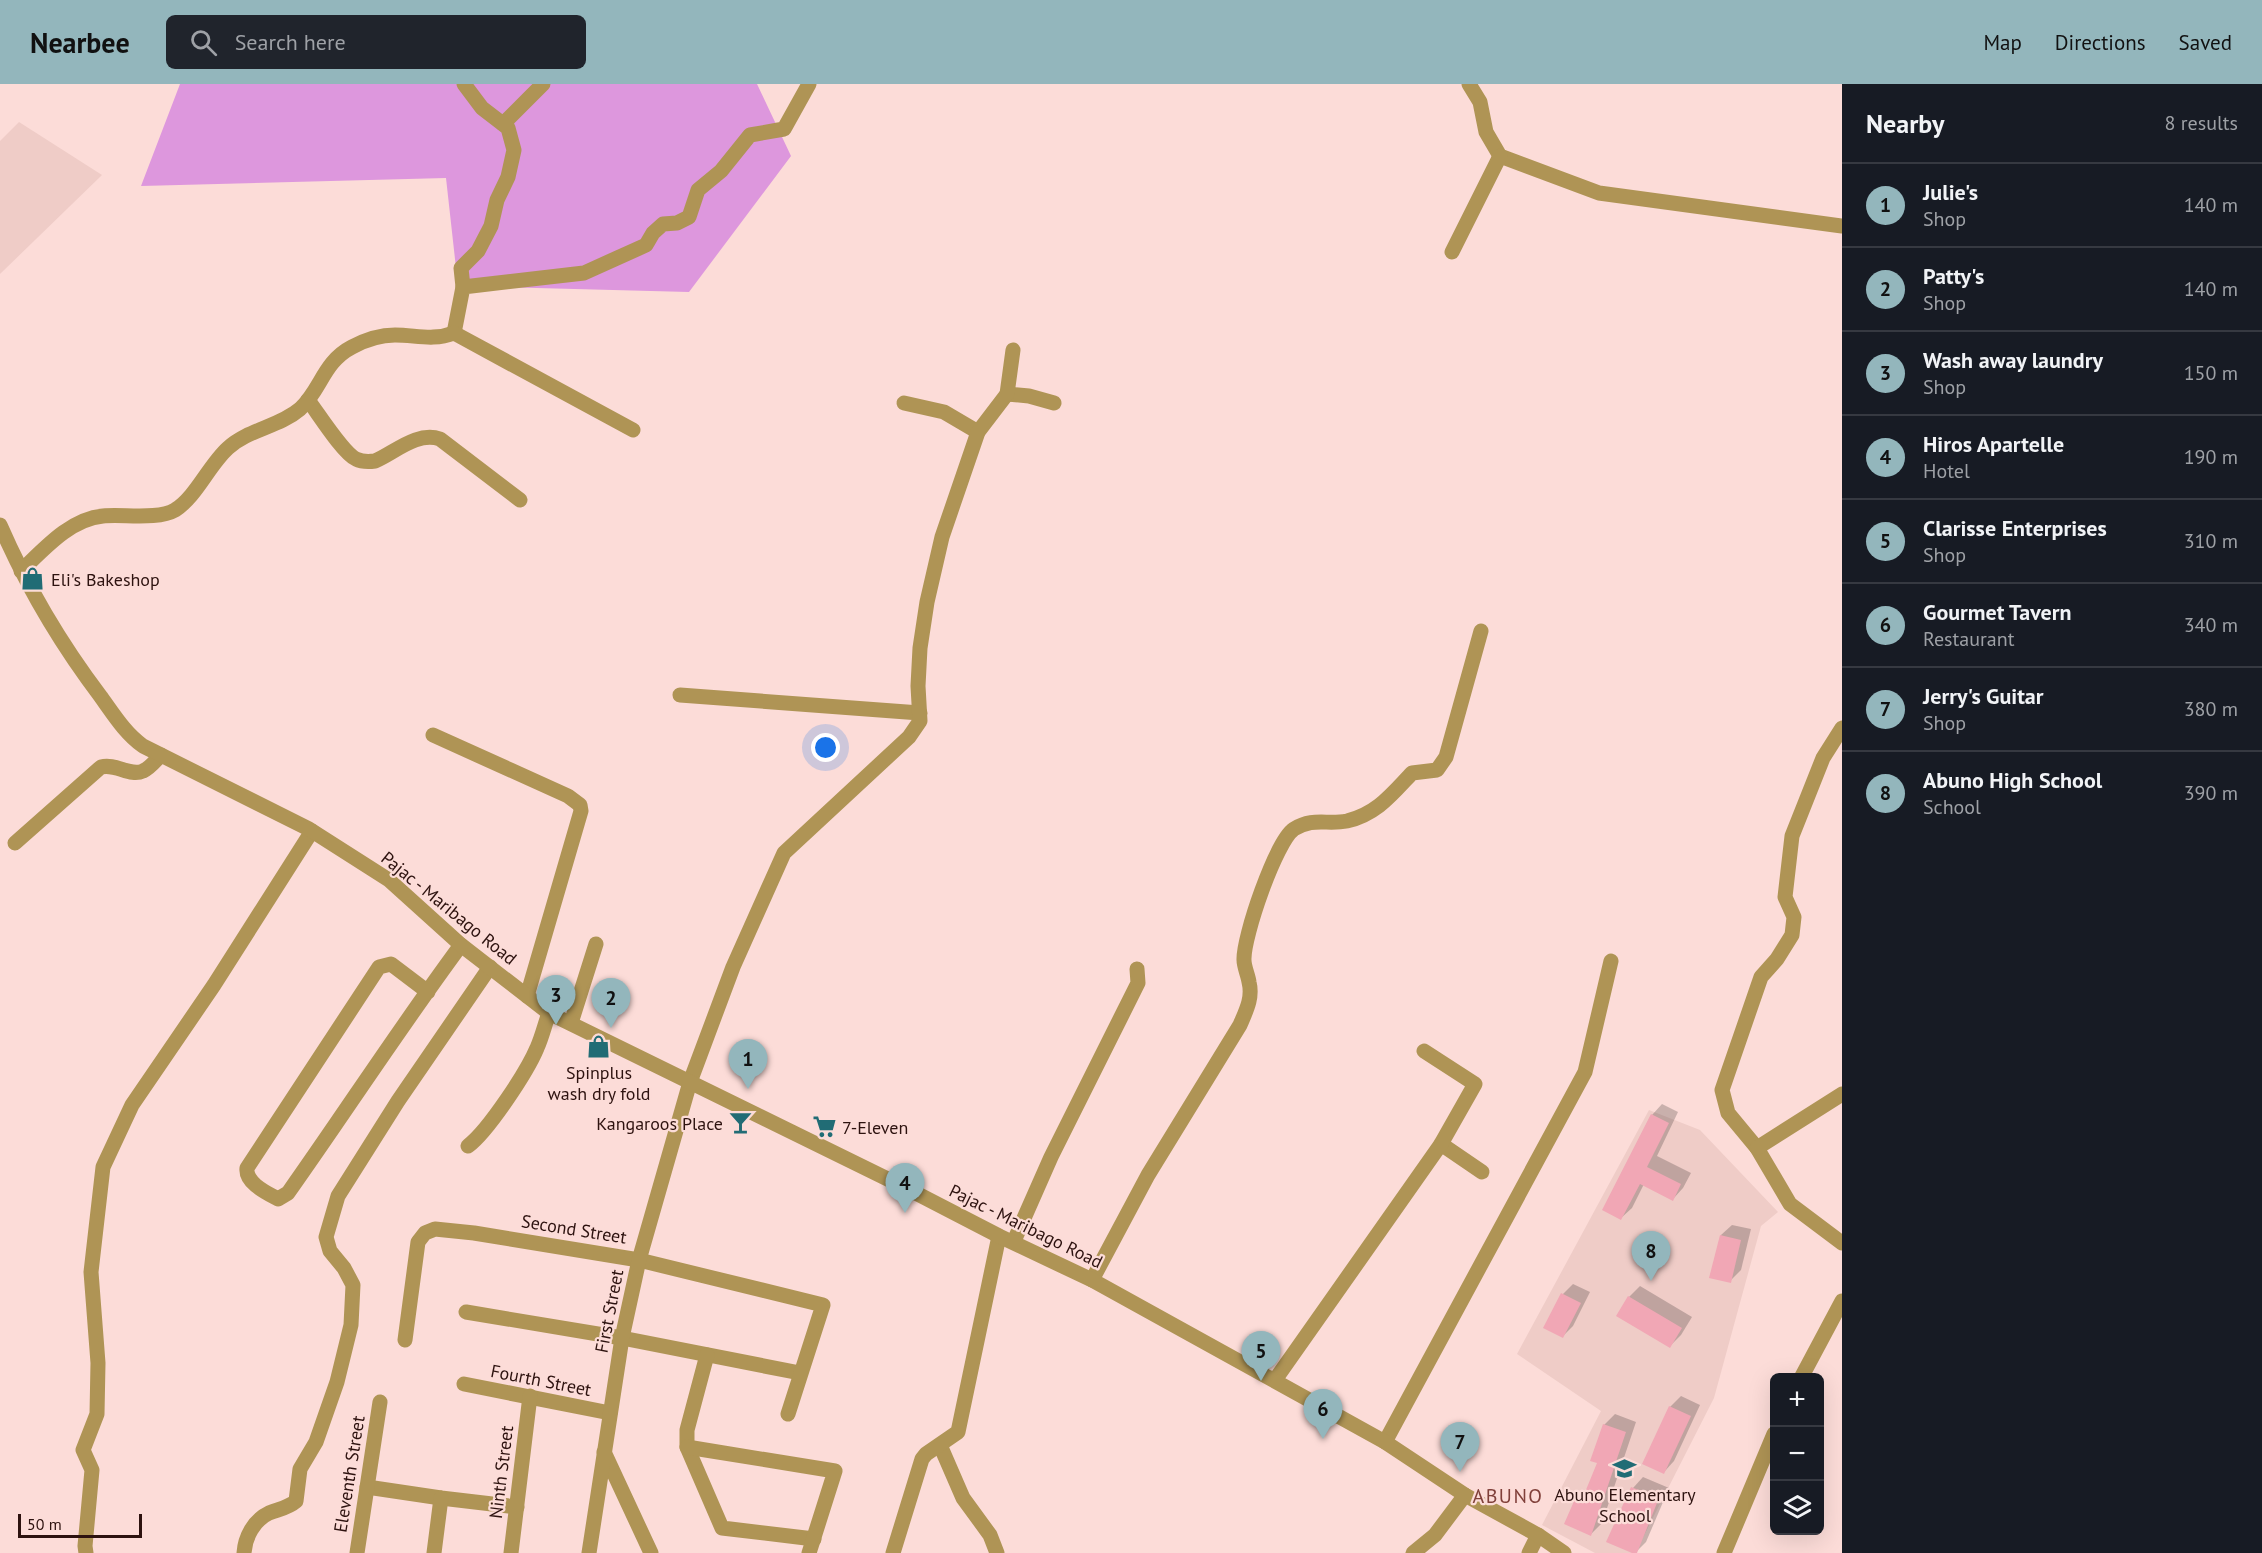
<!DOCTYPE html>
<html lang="en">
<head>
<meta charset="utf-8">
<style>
  body { margin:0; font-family:"PT Sans",sans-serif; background:#20242c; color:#f1f3f6 }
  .controls { position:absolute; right:18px; bottom:18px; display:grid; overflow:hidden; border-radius:9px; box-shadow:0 6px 24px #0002 }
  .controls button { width:54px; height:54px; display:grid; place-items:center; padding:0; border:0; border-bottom:2px solid #363941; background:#171b24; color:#f1f3f6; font:30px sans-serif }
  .scale { position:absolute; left:18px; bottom:15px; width:124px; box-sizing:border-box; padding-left:6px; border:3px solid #2d120f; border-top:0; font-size:16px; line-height:21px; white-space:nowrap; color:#2d120f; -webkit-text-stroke:4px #fcdcd8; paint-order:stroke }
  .you { position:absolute; left:826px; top:664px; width:21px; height:21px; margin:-15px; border:4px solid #fff; border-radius:50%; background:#1a73e8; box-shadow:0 0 0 9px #1a73e833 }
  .badge { display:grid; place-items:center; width:39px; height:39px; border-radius:50%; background:#93b6bc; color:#111; font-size:20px; font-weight:700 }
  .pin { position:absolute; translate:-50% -50px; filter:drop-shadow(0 2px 3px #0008) }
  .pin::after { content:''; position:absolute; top:32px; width:21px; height:18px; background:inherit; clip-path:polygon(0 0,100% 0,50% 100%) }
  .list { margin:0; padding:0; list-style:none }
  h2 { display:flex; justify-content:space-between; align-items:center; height:78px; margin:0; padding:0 24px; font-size:26px }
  h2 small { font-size:20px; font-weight:400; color:#9ea1a6 }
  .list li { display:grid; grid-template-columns:39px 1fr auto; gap:18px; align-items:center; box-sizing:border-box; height:84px; padding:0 24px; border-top:2px solid #363941 }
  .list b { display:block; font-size:22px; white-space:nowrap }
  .list p { margin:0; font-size:20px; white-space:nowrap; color:#9ea1a6 }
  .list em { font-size:20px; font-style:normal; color:#9ea1a6 }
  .icon { flex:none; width:33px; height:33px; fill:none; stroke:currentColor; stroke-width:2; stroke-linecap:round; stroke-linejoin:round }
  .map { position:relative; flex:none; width:1842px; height:1469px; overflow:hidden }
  header { display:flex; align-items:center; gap:36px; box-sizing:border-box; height:84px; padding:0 30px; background:#93b6bc; color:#111 }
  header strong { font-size:28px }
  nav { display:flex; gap:33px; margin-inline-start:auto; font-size:21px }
  .search { width:420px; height:54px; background:#20242c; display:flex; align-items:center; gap:15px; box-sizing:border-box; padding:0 21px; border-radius:9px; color:#9ea1a6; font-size:22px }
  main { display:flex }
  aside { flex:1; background:#171b24 }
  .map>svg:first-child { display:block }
  .built { fill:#efccc7 }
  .green { fill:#dd97dd }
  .shadow { fill:#0003 }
  .building { fill:#f1a7b5 }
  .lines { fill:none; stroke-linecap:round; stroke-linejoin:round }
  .minor { stroke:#af9455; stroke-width:15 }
  .tertiary { stroke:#af9455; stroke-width:15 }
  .labels { text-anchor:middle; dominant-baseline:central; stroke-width:4.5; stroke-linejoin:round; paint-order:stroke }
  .poi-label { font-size:18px; fill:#2d120f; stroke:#fcdcd8; text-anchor:start }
  .street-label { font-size:18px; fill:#2d120f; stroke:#fcdcd8 }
  .neighbourhood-label { font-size:20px; letter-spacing:1.5px; fill:#80403a; stroke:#fcdcd8 }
</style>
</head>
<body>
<header>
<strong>Nearbee</strong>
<div class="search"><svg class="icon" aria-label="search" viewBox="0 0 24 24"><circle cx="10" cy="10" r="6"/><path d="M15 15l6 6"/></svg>Search here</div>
<nav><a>Map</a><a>Directions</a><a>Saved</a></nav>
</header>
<main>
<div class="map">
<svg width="1842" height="1469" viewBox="0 0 1842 1469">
  <rect width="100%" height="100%" fill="#fcdcd8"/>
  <g class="built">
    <path d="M19 38 102 91 0 190V57Z"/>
    <path d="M1649 1026 1700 1046 1778 1128 1761 1142 1714 1314 1635 1469H1595L1542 1441 1601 1327 1517 1270Z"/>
  </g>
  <path class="green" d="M180 0H757L791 72 689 208 458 202 446 94 141 102Z"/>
  <g class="shadow">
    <path d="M1662 1020 1678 1028 1657 1072 1691 1089 1683 1104 1673 1115 1644 1100 1632 1124 1621 1134 1652 1031Z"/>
    <path d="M1732 1141 1751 1145 1741 1186 1730 1197 1721 1151Z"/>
    <path d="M1573 1200 1590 1208 1573 1242 1563 1252V1210Z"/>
    <path d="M1640 1202 1692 1233 1681 1251 1670 1262 1629 1213Z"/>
    <path d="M1681 1312 1700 1321 1674 1377 1664 1388 1670 1323Z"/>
    <path d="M1615 1330 1636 1338 1602 1439 1591 1450 1576 1416 1587 1406 1599 1378 1604 1341Z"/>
    <path d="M1643 1393 1669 1404 1646 1458 1635 1469 1633 1404Z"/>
  </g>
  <g class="building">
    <path d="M1651 1030 1669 1039 1647 1083 1681 1100 1673 1117 1640 1100 1621 1136 1602 1126Z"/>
    <path d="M1720 1151 1741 1156 1731 1199 1709 1194Z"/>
    <path d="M1561 1209 1581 1219 1563 1254 1543 1244Z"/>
    <path d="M1628 1212 1682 1244 1670 1264 1616 1232Z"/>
    <path d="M1669 1322 1691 1332 1664 1390 1642 1380Z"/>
    <path d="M1603 1340 1626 1348 1591 1452 1564 1440 1575 1415 1581 1418 1597 1379 1590 1377Z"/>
    <path d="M1631 1403 1659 1414 1637 1469H1632L1606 1458Z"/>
  </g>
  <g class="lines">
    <g class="minor">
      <path d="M1469 0 1480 18 1486 48 1500 72 1599 109 1842 142"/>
      <path d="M503 40 543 0"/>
      <path d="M1452 168 1500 72"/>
      <path d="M463 203 461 184 478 167 491 142 497 116 508 93 514 66 508 44 482 24 464 0"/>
      <path d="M454 249 463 203 584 189 646 161 653 149 663 140 677 139 689 133 698 106 721 87 750 51 784 45 809 0"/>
      <path d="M1007 310 1029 312 1054 319"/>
      <path d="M308 316C318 329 343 369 356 375 362 378 368 378 375 377 394 369 417 347 440 355L520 416"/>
      <path d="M904 319 944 328 978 348"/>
      <path d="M21 487C44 465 70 435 103 432 123 430 158 436 175 426 196 413 209 381 228 364 249 345 279 343 300 325 321 306 323 278 352 263 365 256 381 251 395 251 416 251 433 257 454 249L633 346"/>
      <path d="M680 611 920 629"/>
      <path d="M1842 644 1823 674 1792 752 1785 813 1794 833 1792 851 1777 875 1761 893 1722 1006 1728 1029 1757 1064 1790 1120 1842 1159"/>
      <path d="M433 651 568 712 580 721 581 727 527 912"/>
      <path d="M15 759 101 683C116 679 130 693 143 687 150 684 156 676 161 671"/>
      <path d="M428 908 391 880 379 883 247 1084C245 1099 267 1109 278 1115L288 1109C346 1027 401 942 461 861"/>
      <path d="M571 939 596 860"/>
      <path d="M1441 1060 1482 1088"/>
      <path d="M468 1062C488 1047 527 988 537 964 542 953 545 940 549 929"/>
      <path d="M1757 1064 1842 1010"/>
      <path d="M1014 1157 1051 1073 1138 899 1137 885"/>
      <path d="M1092 1196 1148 1091 1240 941C1246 927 1253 914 1249 898 1248 891 1244 883 1244 876 1243 853 1276 757 1294 745 1313 733 1327 741 1347 737 1377 730 1392 710 1412 689L1437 686 1446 673 1481 547"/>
      <path d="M466 1228 622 1254 800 1289"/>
      <path d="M405 1256 418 1158 425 1149 435 1145 474 1149 639 1176 823 1221 788 1330"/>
      <path d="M707 1271 687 1346V1363L722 1444 814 1455"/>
      <path d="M1801 1294 1842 1217"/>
      <path d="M1275 1296 1441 1060 1475 1000 1424 967"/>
      <path d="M464 1300 610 1329"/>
      <path d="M1385 1358 1585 988 1611 877"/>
      <path d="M940 1361 963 1414 990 1451 997 1469"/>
      <path d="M687 1363 835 1387 809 1469"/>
      <path d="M604 1368 651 1469"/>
      <path d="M367 1403 441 1414 517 1423"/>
      <path d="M86 1469 85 1462 92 1386 83 1366 97 1330 98 1279 91 1188 103 1083 132 1021 214 901 312 747"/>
      <path d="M244 1469C245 1453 254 1436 269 1429 279 1425 288 1424 296 1417L300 1385 316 1358 337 1298 351 1241 353 1201 344 1184 330 1167 326 1153 338 1112 398 1017 490 883"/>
      <path d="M357 1469 380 1318"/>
      <path d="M434 1469 441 1414"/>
      <path d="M511 1469 530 1312"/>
      <path d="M589 1469 622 1254 639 1176 690 998 733 883 784 769 909 653 920 637 918 602 920 564 927 518 942 453 978 348 1007 310 1013 266"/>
      <path d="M893 1469 922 1375 926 1370 958 1348 999 1152"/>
      <path d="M1413 1469 1435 1451 1465 1411"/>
      <path d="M1529 1469 1538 1451"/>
      <path d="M1724 1469 1774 1350"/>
    </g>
    <path class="tertiary" d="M0 441C27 503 60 559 101 613 114 631 125 649 143 662L309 745 389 796 461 861 549 929 910 1106 999 1152 1092 1196 1385 1358 1465 1411 1538 1451 1564 1469"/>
  </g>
  <defs>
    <symbol id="shop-bare" viewBox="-9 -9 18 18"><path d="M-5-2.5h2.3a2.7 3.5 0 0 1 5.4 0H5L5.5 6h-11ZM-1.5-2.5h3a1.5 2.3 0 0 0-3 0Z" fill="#216c75" stroke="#fcdcd8" stroke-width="2.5" paint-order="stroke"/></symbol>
    <symbol id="bar-bare" viewBox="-9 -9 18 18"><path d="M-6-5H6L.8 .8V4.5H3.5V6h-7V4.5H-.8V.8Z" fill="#216c75" stroke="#fcdcd8" stroke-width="2.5" paint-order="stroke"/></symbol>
    <symbol id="supermarket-bare" viewBox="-9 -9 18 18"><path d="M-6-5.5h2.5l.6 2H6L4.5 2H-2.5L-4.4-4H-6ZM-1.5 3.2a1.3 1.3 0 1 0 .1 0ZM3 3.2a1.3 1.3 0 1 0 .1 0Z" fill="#216c75" stroke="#fcdcd8" stroke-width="2.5" paint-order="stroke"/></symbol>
    <symbol id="school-bare" viewBox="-9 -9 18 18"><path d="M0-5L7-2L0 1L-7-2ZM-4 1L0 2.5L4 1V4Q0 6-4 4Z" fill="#216c75" stroke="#fcdcd8" stroke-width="2.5" paint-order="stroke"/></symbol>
  </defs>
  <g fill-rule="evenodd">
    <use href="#shop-bare" x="16" y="478" width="33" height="33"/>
    <use href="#shop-bare" x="582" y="946" width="33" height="33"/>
    <use href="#bar-bare" x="724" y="1022" width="33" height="33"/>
    <use href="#supermarket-bare" x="808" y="1026" width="33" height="33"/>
    <use href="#school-bare" x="1608" y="1368" width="33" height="33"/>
  </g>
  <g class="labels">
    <g class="poi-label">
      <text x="51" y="495">Eli's Bakeshop</text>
      <text x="599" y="988" text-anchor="middle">Spinplus<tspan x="599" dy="21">wash dry fold</tspan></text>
      <text x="723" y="1039" text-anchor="end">Kangaroos Place</text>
      <text x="842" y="1043">7-Eleven</text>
      <text x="1625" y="1410" text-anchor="middle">Abuno Elementary<tspan x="1625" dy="21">School</tspan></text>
    </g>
    <g class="street-label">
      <text transform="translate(449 824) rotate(39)">Pajac - Maribago Road</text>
      <text transform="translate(1026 1142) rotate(26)">Pajac - Maribago Road</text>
      <text transform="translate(574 1145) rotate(9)">Second Street</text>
      <text transform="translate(609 1227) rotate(-79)">First Street</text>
      <text transform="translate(541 1296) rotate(11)">Fourth Street</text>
      <text transform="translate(501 1388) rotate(-83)">Ninth Street</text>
      <text transform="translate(349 1390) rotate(-81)">Eleventh Street</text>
    </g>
    <g class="neighbourhood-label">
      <text x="1508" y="1412">ABUNO</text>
    </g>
  </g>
</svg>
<div class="controls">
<button>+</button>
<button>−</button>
<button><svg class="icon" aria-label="layers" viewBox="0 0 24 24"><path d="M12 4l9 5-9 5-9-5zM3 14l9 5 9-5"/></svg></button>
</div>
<div class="scale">50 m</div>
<div class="you"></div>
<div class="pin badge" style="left:748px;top:1005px">1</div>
<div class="pin badge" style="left:611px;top:944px">2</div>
<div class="pin badge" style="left:556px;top:941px">3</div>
<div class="pin badge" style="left:905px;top:1129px">4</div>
<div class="pin badge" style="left:1261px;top:1297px">5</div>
<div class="pin badge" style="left:1323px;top:1355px">6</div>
<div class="pin badge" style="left:1460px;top:1388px">7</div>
<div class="pin badge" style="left:1651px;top:1197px">8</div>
</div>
<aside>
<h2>Nearby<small>8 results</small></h2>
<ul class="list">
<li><span class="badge">1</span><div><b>Julie's</b><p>Shop</p></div><em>140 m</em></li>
<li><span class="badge">2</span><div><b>Patty's</b><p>Shop</p></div><em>140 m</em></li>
<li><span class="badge">3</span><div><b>Wash away laundry</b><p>Shop</p></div><em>150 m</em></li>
<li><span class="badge">4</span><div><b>Hiros Apartelle</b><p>Hotel</p></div><em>190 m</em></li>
<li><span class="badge">5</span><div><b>Clarisse Enterprises</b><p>Shop</p></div><em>310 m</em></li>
<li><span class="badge">6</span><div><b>Gourmet Tavern</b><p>Restaurant</p></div><em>340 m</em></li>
<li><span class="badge">7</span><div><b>Jerry's Guitar</b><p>Shop</p></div><em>380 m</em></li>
<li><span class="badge">8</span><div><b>Abuno High School</b><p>School</p></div><em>390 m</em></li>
</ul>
</aside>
</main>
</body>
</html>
